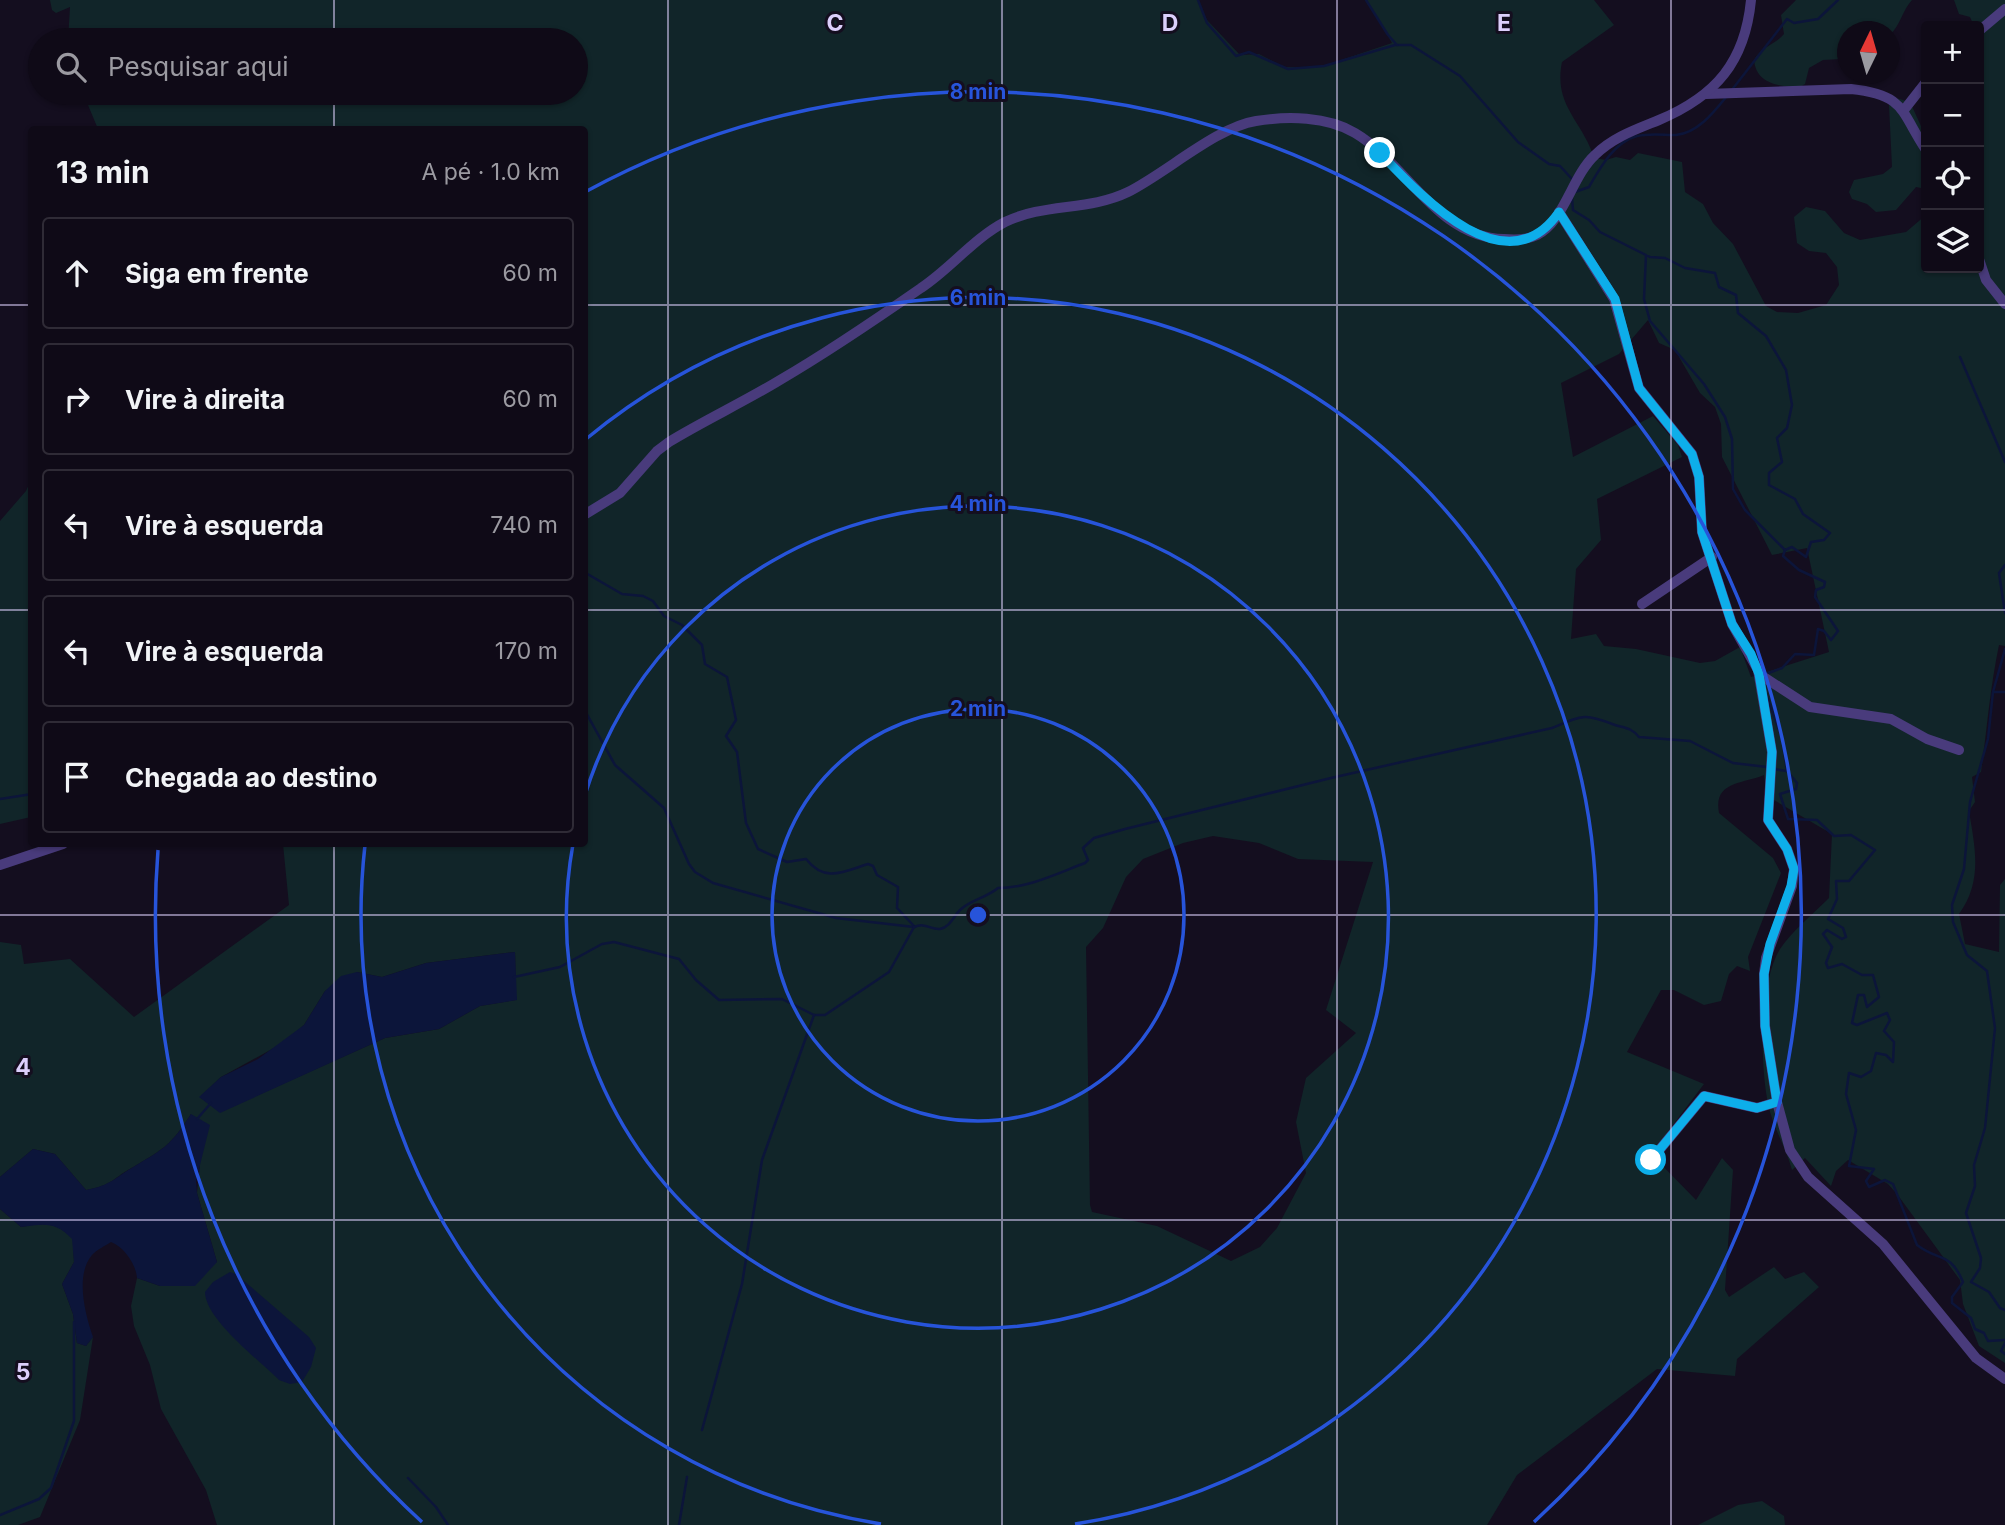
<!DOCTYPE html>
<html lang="pt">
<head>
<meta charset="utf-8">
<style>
  body { margin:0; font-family:Inter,sans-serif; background:#181320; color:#f1f3f6 }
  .controls { position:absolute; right:21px; top:21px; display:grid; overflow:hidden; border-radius:7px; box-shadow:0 2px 5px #0004 }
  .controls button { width:63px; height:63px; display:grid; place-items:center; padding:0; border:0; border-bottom:2px solid #2f2b36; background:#0f0a17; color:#f1f3f6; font:35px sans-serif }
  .compass { position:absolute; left:1837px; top:21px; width:63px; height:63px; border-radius:50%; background:#0f0a17; box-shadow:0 2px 5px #0004; rotate:5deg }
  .stop { position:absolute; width:21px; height:21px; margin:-16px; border:5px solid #0daeea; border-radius:50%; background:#fff }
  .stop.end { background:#0daeea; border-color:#fff; box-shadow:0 2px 7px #0008 }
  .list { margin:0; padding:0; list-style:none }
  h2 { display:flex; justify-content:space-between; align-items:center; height:91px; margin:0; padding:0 28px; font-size:30px }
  h2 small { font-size:23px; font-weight:400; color:#9b9aa1 }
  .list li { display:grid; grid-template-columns:46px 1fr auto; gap:21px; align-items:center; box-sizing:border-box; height:112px; margin:0 14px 14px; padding:0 14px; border:2px solid #2f2b36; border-radius:7px }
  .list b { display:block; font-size:26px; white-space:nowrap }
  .list em { font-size:23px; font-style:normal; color:#9b9aa1 }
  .icon { flex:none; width:38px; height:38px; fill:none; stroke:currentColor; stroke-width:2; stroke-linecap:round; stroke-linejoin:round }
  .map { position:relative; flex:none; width:2005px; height:1525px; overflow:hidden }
  .search { position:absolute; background:#0f0a17; box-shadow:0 2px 5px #0004; left:28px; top:28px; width:560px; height:77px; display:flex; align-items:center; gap:18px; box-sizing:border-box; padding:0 24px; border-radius:38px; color:#9b9aa1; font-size:26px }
  .panel { position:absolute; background:#0f0a17; box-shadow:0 2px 5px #0004; left:28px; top:126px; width:560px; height:721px; border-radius:7px }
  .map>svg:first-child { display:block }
  .green { fill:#112529; fill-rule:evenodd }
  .water { fill:#0c153a }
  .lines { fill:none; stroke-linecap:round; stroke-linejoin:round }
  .stream { stroke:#0c153a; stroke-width:2.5 }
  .minor { stroke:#493b7c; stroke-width:10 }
  .route { stroke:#0daeea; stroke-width:9 }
  .grid { fill:none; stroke:#dccffc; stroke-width:2; stroke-opacity:0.55 }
  .ring { fill:none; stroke:#2754da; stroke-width:3.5 }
  .grid-label { font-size:23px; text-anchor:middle; font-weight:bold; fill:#dccffc; stroke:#140e1f; stroke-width:6; stroke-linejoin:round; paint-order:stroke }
  .centre { fill:#2754da; stroke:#140e1f; stroke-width:3.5 }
  .ring-label { font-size:21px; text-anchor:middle; font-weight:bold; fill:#2754da; stroke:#140e1f; stroke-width:6; stroke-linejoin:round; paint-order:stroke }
</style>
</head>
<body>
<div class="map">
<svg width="2005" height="1525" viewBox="0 0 2005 1525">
  <rect width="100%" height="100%" fill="#140e1f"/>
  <g class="green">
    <path d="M50 0H1198L1207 20 1240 55 1259 54 1284 67H1320L1392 43 1367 0H1594L1614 25 1562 62C1553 106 1583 121 1594 158L1606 160 1616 157 1630 160 1638 153 1682 162 1685 192 1703 204 1713 223 1733 244 1766 306 1777 312 1798 313 1826 305 1839 285 1837 267 1826 253 1809 251 1797 243 1794 217 1806 207 1825 211 1844 233 1860 240 1906 232 1926 215V268H1979V26H1974L1970 17 1959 14 1954 0H2005V646L1999 645C1990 688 1987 729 1981 772L1972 777 1975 802 1969 811C1975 848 1983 881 1959 914L1965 944 1999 952 2000 885 2005 879V1363L1979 1346 1963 1304 1960 1280 1897 1194 1888 1184 1848 1160 1836 1171 1831 1186 1805 1158 1792 1170C1786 1147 1772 1126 1768 1103 1760 1065 1759 983 1780 949 1793 930 1813 914 1829 898L1832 834 1767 796 1764 775C1743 784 1713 781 1719 813L1773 858 1781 873 1748 957 1750 971 1737 966 1729 974 1721 1001 1704 1005 1674 990H1661L1627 1052 1704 1084 1651 1154 1696 1200 1722 1158 1733 1170 1725 1290 1729 1297 1774 1267 1785 1279 1804 1272 1819 1287 1737 1359 1735 1376 1657 1369 1517 1475 1487 1525H217L206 1490 161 1409 150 1365 134 1326 131 1306 137 1278 160 1286 217 1262 197 1193 200 1164 191 1114C171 1145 165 1148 135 1166 112 1178 114 1185 86 1190L55 1154 33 1149 0 1177V942L21 945 24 964 70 959 134 1017 289 905 283 844H584V130L98 129 83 93H576V40H68L70 7 56 13 52 10ZM1648 320 1659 343 1675 350 1700 393 1715 407 1721 424 1722 457 1772 555 1807 548 1829 652 1751 677 1740 647 1715 661 1700 663 1636 649 1604 646 1596 634 1571 639 1576 569 1601 540 1597 499 1682 457 1678 445 1653 416 1573 457 1561 383 1619 354ZM1213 836 1259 843 1298 859 1373 862 1326 1010 1356 1033 1306 1078 1296 1122 1306 1173 1277 1228 1260 1247 1231 1261 1157 1226 1092 1212 1090 1205 1086 947 1103 928 1126 877 1143 859 1183 843ZM515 952 516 1000 480 1006 439 1029 385 1038 220 1112 200 1097 221 1077 283 1043 304 1025 325 991 357 972 382 977 426 963Z"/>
    <path d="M1796 0H1912C1902 11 1901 24 1890 35V32H1848L1847 64 1841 59 1823 60 1809 68 1805 84 1800 87C1780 87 1756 84 1754 60 1761 47 1775 45 1784 34L1781 15Z"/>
    <path d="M1896 98 1910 102 1926 137V189L1916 187 1896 210 1876 212 1867 204 1852 199 1849 192 1854 180 1883 174 1892 167 1889 105Z"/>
    <path d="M31 480V817L0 824V521L26 491Z"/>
    <path d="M0 1209 21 1227C44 1223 55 1221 73 1239L74 1262 62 1284 73 1314 77 1343 86 1346 93 1337 80 1420 40 1517 18 1525H0Z"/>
    <path d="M1762 1501 1784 1516 1785 1525H1698L1738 1505Z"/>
  </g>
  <g class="water">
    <path d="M515 952 517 1000 480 1006 439 1029 385 1038 220 1113 199 1097 221 1077 258 1059 304 1025 325 991 341 976 357 972 382 977 426 963Z"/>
    <path d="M191 1114 210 1125 196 1181 197 1193 217 1262 195 1286H160L137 1278C136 1264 124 1247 111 1242 105 1246 96 1250 92 1255 75 1275 85 1314 93 1337L86 1346 77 1343 73 1314 62 1284 74 1262 72 1239C55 1221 44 1224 21 1227L0 1209V1177L33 1149 55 1154 86 1190C112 1185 114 1178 135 1166 165 1148 171 1145 191 1114Z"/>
    <path d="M230 1272 236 1274 309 1337 316 1348 311 1367 302 1382 290 1384 279 1380C259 1360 205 1319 205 1292L213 1282Z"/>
  </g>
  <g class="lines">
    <g class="stream">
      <path d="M1198 0 1207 23 1236 56 1249 52 1288 69 1324 66 1395 45H1411L1460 76 1518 142 1549 164 1560 166 1572 179"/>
      <path d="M1366 0 1388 35 1397 45"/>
      <path d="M1731 91 1787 19 1794 23 1818 19 1838 0"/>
      <path d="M1575 192 1589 187C1600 168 1614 142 1637 136 1650 133 1663 135 1676 135 1698 133 1714 112 1727 96"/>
      <path d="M1572 198 1573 210 1589 220 1600 232 1650 257 1665 258 1685 268 1715 273 1719 287 1736 295 1738 313 1766 336 1786 370 1792 405 1787 428 1777 438 1782 462 1769 473V485L1795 499 1803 514 1830 533 1824 540 1811 542 1806 557 1792 547 1785 550 1745 510 1733 489 1732 439 1725 417 1704 384 1650 321 1644 299 1646 255"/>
      <path d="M1960 357 2005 462"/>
      <path d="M2005 565 1999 573 2005 613"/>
      <path d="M584 572 622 594 643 596 653 601 664 616 682 625 702 645 705 664 727 677 736 720 726 736 737 752 746 823 758 849 787 862 806 859C825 883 843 872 868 864L873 866 877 875 898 887 897 908 915 927"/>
      <path d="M2005 649 1993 692 1988 739 1970 802 1964 869 1952 905 1953 922 1967 955 1987 971 1995 1028 1985 1128 1974 1165 1975 1186 1966 1213 1981 1258 1980 1268 1971 1282 1989 1292 2000 1308 2005 1310"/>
      <path d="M1766 674 1782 668 1795 654 1814 655 1818 629 1824 631 1831 640 1838 631 1815 597 1816 590 1824 587 1825 582 1799 570 1783 556 1785 550"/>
      <path d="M1993 692H2005"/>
      <path d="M1766 694 1782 738 1787 771 1797 783 1796 789 1780 794 1788 819 1817 820 1834 836 1851 835 1875 850 1849 881H1836L1837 899 1828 919 1843 928 1846 937 1842 939 1827 930 1823 934 1832 947 1826 963 1828 968 1842 964 1862 975H1873L1879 997 1867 1007 1864 995H1858L1852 1023 1857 1025 1887 1013 1890 1020 1884 1031 1894 1042 1893 1062 1886 1055 1876 1053 1871 1071 1861 1077 1849 1073 1846 1094 1856 1130 1849 1166 1874 1169 1866 1181 1869 1187 1885 1180 1893 1184 1917 1245C1939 1262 1950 1251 1963 1282L1952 1297V1303L1971 1318 1975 1329 1984 1333 1988 1341 2005 1340"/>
      <path d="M584 709 615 765 664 808 689 864 695 872 713 883 836 918 914 927"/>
      <path d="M1773 769 1787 771"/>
      <path d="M0 799 32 794"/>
      <path d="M514 977 560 967 602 944 614 942 679 959 696 980 719 1000 782 999 814 1015H825L889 972 914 927C926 922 930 930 940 929 950 927 954 916 960 910 970 900 986 898 998 888 1028 888 1056 874 1085 863L1088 860 1083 848 1094 838 1125 829 1331 778 1552 728C1583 715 1584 713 1615 725 1625 728 1632 728 1639 737L1690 741 1733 763 1767 767"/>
      <path d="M197 1119 211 1103"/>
      <path d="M2005 1343 2001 1351 2005 1354"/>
      <path d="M702 1430 742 1284 762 1160 814 1015"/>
      <path d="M408 1478 436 1507 448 1525"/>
      <path d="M0 1515 39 1499 51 1488 74 1421V1322"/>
      <path d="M679 1525 687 1477"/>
    </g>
    <g class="minor">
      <path d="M1979 31 2005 9"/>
      <path d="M1706 94 1851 89C1906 95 1900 111 1926 150"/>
      <path d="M1904 110 1926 82"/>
      <path d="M1559 212 1614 299 1639 388 1692 454 1699 477 1702 532 1732 624 1758 670 1772 752 1768 820 1787 849 1794 869 1792 886 1766 958 1764 974 1765 1026 1777 1102 1790 1150 1808 1177 1883 1244 1976 1358 2005 1379"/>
      <path d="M1979 259 1986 280 2005 304"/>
      <path d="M584 515 620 493 657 451 669 442C705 420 744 402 780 380 828 352 875 320 921 288 950 269 974 238 1005 222 1044 203 1089 211 1128 192 1166 173 1217 127 1256 121 1287 116 1327 116 1355 133 1406 163 1437 238 1504 239 1515 240 1527 240 1537 235 1564 222 1572 176 1595 155 1613 137 1637 129 1659 120 1716 96 1745 62 1751 0"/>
      <path d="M1642 604 1712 557"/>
      <path d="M1759 674 1810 707 1891 719 1927 739 1959 750"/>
      <path d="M0 865 63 844"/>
      <path d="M1651 1160 1704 1096 1757 1108 1777 1102"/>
    </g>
  </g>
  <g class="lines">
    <path class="route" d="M1380 153C1420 195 1506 289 1559 212L1615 299 1639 388 1692 454 1699 477 1702 532 1732 624 1751 654 1759 674 1772 752 1768 820 1787 849 1794 869 1791 886 1770 944 1764 974 1765 1026 1777 1102 1757 1108 1704 1096 1651 1160"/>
  </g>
  <path class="grid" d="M334 0V40M668 0V1525M1002 0V1525M1337 0V1525M1671 0V1525M334 93V130M0 305H32M584 305H2005M0 610H32M584 610H2005M334 844V1525M0 915H2005M0 1220H2005"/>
  <g class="ring">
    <circle cx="978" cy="915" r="206"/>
    <path d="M585 795A411 411 0 1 1 573 844"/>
    <path d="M881 1524A617 617 0 0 1 365 845M586 439A617 617 0 1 1 1075 1524"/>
    <path d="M422 1522A823 823 0 0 1 158 850M585 192A823 823 0 0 1 1534 1522"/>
  </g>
  <g class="grid-label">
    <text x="835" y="31">C</text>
    <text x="1170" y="31">D</text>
    <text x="1504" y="31">E</text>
    <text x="23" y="1075">4</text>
    <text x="23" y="1380">5</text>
  </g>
  <circle cx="978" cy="915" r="10" class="centre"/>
  <g class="ring-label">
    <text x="978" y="99">8 min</text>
    <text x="978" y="305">6 min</text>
    <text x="978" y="511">4 min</text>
    <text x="978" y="716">2 min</text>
  </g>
</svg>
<div class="controls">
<button>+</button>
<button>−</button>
<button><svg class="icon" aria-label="locate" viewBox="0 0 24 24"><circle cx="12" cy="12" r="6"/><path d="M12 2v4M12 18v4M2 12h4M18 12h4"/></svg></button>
<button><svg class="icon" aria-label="layers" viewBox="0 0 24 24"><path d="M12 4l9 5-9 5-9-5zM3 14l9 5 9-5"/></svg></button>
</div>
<svg class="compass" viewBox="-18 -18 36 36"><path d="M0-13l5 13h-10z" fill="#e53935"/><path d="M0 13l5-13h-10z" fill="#9b9aa1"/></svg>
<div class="stop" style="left:1651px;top:1160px"></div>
<div class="stop end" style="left:1380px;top:153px"></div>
<div class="search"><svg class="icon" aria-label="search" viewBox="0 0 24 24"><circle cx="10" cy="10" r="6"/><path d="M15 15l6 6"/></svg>Pesquisar aqui</div>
<section class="panel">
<h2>13 min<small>A pé · 1.0 km</small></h2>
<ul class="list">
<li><svg class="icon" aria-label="ahead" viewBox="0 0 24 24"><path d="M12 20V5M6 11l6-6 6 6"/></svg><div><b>Siga em frente</b></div><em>60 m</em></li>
<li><svg class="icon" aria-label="right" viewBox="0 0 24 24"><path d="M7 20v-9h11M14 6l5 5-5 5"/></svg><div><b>Vire à direita</b></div><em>60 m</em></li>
<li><svg class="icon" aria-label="left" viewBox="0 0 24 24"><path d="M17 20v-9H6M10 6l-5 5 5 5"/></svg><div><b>Vire à esquerda</b></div><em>740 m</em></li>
<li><svg class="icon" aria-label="left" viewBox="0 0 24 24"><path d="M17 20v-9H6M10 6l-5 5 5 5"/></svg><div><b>Vire à esquerda</b></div><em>170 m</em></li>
<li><svg class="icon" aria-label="arrive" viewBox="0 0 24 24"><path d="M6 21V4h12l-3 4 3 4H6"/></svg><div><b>Chegada ao destino</b></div></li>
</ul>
</section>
</div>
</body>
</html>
